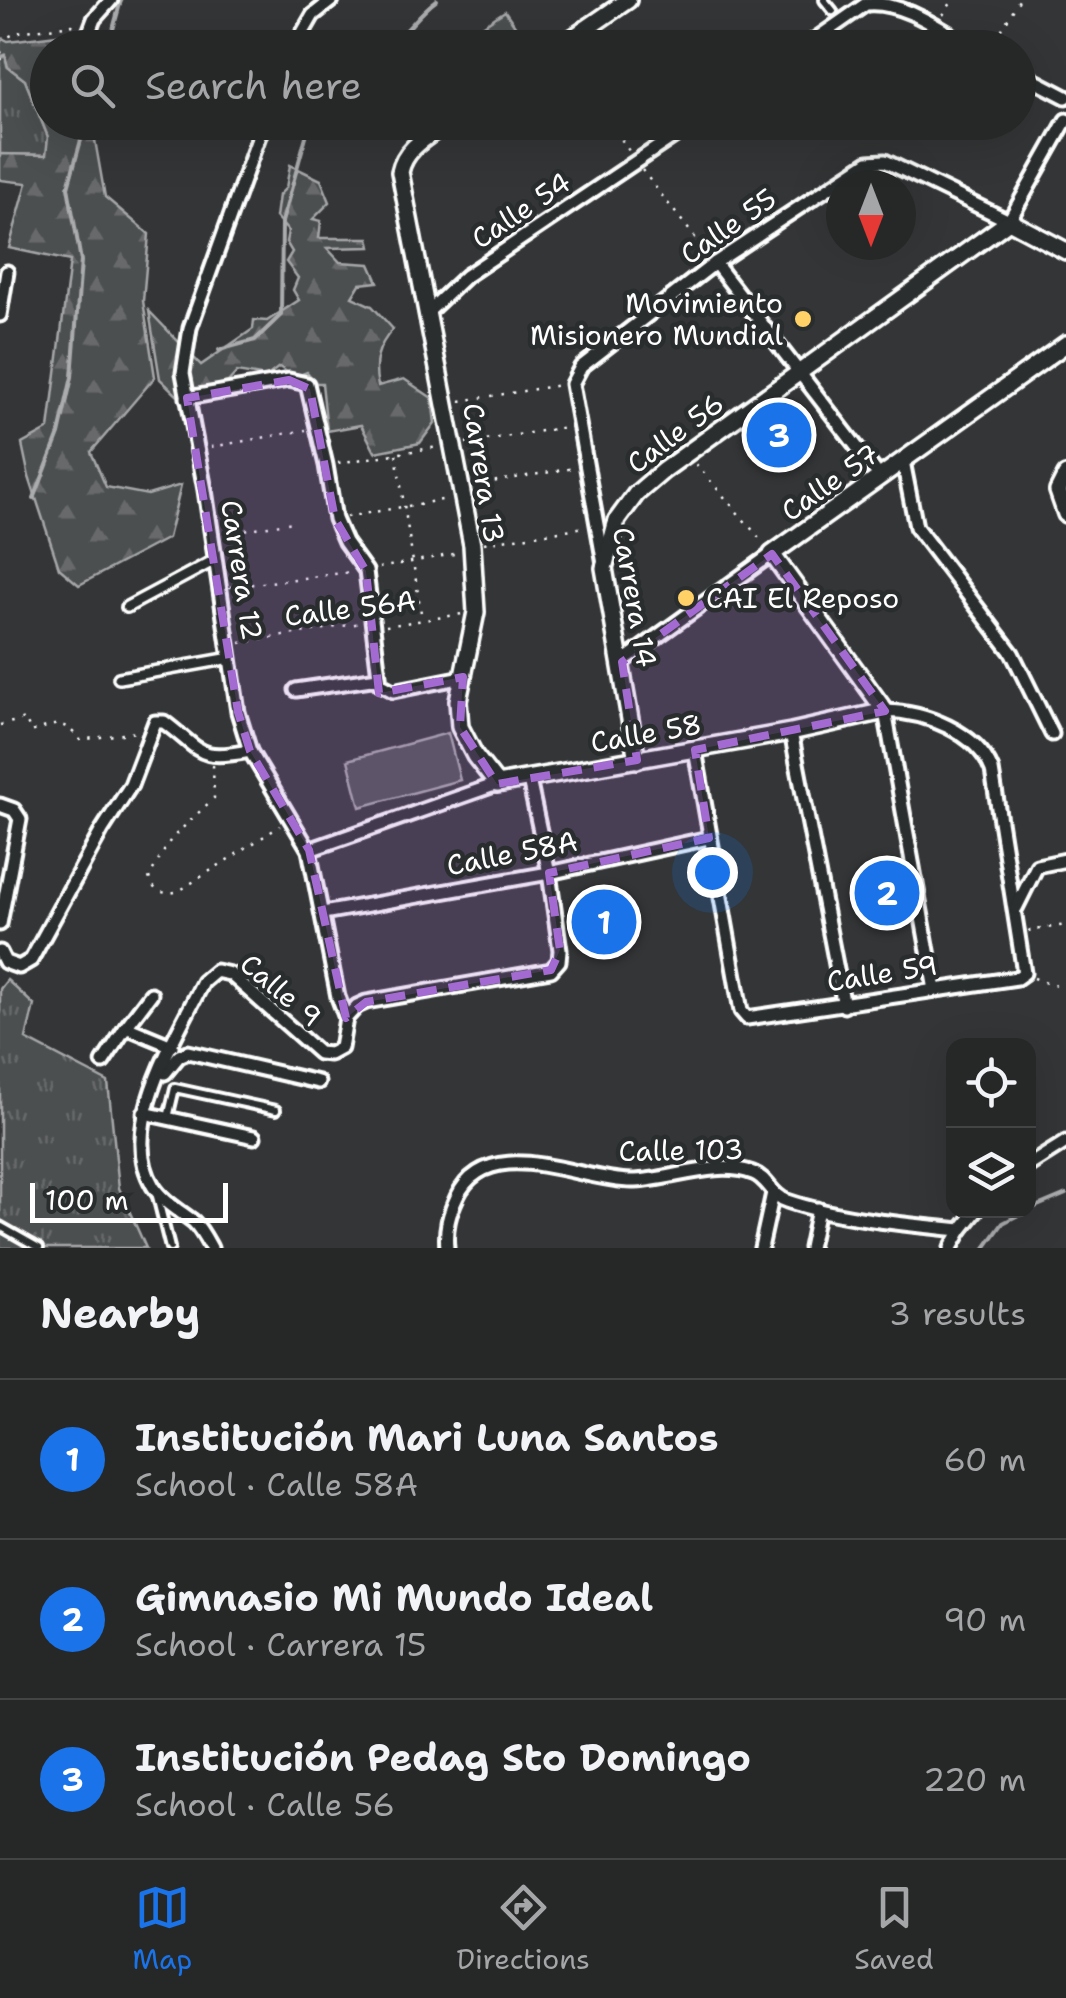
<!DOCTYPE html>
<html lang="en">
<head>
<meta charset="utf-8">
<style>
  body { margin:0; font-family:"Shantell Sans",sans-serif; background:#2e3030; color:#f1f3f6 }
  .controls { position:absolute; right:30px; bottom:30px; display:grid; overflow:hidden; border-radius:20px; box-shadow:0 10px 40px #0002 }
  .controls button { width:90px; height:90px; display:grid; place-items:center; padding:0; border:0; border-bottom:2px solid #424445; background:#262828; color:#f1f3f6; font:50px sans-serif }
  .compass { position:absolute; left:826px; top:170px; width:90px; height:90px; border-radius:50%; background:#262828; box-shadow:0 10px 40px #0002; rotate:180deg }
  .scale { position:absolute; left:30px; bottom:25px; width:198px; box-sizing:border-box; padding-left:10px; border:5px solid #fff; border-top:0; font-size:28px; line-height:35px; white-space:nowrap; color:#fff; -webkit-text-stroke:8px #2a2d2e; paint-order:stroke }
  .you { position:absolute; left:712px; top:872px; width:35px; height:35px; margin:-25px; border:8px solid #fff; border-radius:50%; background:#1a73e8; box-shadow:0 0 0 15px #1a73e833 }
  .badge { display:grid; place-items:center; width:65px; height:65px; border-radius:50%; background:#1a73e8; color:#fff; font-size:32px; font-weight:700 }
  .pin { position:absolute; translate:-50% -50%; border:5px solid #fff; box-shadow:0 2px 10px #0006 }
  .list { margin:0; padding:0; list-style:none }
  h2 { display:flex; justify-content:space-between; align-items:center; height:130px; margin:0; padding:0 40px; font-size:42px }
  h2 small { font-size:32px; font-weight:400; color:#a4a6a8 }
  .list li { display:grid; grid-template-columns:65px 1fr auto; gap:30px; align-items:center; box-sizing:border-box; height:160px; padding:0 40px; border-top:2px solid #424445 }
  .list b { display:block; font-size:38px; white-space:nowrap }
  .list p { margin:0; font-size:32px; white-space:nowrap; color:#a4a6a8 }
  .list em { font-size:32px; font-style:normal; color:#a4a6a8 }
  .icon { flex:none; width:55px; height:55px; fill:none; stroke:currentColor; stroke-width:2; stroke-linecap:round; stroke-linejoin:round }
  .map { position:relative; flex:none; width:1066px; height:1248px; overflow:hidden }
  .search { position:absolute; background:#262828; box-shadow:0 10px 40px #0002; left:30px; right:30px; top:30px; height:110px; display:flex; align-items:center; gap:25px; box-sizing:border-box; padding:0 35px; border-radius:55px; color:#a4a6a8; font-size:38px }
  .sheet { height:610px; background:#262828 }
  nav { display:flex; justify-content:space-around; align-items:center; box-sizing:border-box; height:140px; border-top:2px solid #424445; background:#262828; font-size:28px; color:#a4a6a8 }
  nav a { display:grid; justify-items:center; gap:5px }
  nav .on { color:#1a73e8 }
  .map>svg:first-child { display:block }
  .grass { fill:url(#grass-tufts); stroke:#a6a7a8; stroke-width:2.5 }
  .forest { fill:url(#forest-firs); stroke:#a6a7a8; stroke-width:2.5 }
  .garden { fill:#4c4f50; stroke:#a6a7a8; stroke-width:2.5 }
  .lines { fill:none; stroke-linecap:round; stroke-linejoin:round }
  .stream { stroke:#abacad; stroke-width:4 }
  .service-casing { stroke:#fff; stroke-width:14 }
  .pedestrian-casing { stroke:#fff; stroke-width:16 }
  .minor-casing { stroke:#fff; stroke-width:19 }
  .tertiary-casing { stroke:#fff; stroke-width:22 }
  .path { stroke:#fff; stroke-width:2.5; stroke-dasharray:2.5 8; stroke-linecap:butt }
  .service { stroke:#2a2d2e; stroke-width:6 }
  .pedestrian { stroke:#2a2d2e; stroke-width:9 }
  .minor { stroke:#2a2d2e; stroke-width:11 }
  .tertiary { stroke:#2a2d2e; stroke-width:15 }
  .marked { fill:#a36bd2; fill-opacity:0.2; stroke:#a36bd2; stroke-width:8; stroke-dasharray:20 12; stroke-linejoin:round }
  .poi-dot { fill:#ffd166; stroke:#2a2d2e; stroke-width:4 }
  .labels { text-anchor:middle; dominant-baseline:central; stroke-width:9; stroke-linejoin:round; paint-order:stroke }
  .street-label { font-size:28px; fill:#fff; stroke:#2a2d2e }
  .poi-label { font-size:28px; fill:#fff; stroke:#2a2d2e; text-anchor:end }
</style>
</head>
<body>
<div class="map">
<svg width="1066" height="1248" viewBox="0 0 1066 1248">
  <defs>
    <pattern id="grass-tufts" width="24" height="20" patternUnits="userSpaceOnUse" patternTransform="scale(2.5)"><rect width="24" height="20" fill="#4c4f50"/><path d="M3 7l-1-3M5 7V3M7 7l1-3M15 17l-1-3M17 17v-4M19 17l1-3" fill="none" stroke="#67696a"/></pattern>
    <pattern id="forest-firs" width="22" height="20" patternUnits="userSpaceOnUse" patternTransform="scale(2.5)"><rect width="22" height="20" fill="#4c4f50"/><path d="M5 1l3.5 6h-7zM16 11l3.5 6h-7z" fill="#67696a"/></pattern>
  </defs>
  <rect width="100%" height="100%" fill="#333536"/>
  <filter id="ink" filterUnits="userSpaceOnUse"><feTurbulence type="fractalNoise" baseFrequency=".01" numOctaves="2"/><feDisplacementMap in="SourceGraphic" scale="20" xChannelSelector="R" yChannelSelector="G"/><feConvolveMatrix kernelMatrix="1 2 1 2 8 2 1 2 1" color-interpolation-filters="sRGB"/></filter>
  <g filter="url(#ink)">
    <g class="grass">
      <path d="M5 54 8 67 25 80 48 137 47 155 0 154V61Z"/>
      <path d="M7 980 34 1005 26 1039 108 1082 119 1188 146 1248H0V989Z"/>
    </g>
    <g class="forest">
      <path d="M82 32 69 47 48 48V122L92 123 105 197 149 234 143 301 155 377 91 452 106 487 148 495 181 485 168 538 79 585 59 568 29 477 22 444 49 429 70 261 9 248 27 183 0 180V154L46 155 48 137 25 80 8 67 5 55 0 57V37L8 41Z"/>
      <path d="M290 165 321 180 330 202 313 219 321 221 319 238H369L371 247 327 248 340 262 370 264 378 282 360 284 352 297 372 306 393 329C377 347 373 363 378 386L404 379 432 398 435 423 420 443 375 452 361 425 327 431 322 383H316L307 372 295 377 279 367 266 377 237 372 228 382 178 396 160 379 149 311 201 365 253 329 254 320 267 321 299 300 293 290 298 278 286 262 292 252 286 242 288 231 276 217 279 195 286 188Z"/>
    </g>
    <g class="garden">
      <path d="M505 11 522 36 505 47H474L467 36Z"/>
      <path d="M448 733 460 780 360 807 348 760Z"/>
    </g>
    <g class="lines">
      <g class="stream">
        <path d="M108 48 121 0"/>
        <path d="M385 48C406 36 417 14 437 0"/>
        <path d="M219 350 255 340 281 315 282 222 310 122"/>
        <path d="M34 499 59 434 72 377 81 261 68 187 86 122"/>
        <path d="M1028 1210 1066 1194"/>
        <path d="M985 1248 1003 1223 1028 1210"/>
      </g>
      <defs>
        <g id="service">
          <path d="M824 0 833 11"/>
          <path d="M168 1118 175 1088 276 1110"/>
          <path d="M157 1196 170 1248"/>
          <path d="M0 1226 39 1248"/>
        </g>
        <g id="pedestrian">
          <path d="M127 607 215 560"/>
          <path d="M119 678 231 658"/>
        </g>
        <g id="minor">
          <path d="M83 48 94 19 111 0"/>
          <path d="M294 48 313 15 332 0"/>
          <path d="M803 48 866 4C902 0 943 31 973 48"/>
          <path d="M1018 72 1066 97"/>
          <path d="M715 263 880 477"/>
          <path d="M429 311 466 276 695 122"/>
          <path d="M0 315 7 272"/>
          <path d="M187 398 289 380 307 384 326 465 335 519 345 542 366 571 380 684 393 691 463 677"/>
          <path d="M903 461 916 527 1012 653 1052 734"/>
          <path d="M604 564 572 384 581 367 715 263 868 162 885 161 1009 221 1066 120"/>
          <path d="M622 662 772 554"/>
          <path d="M296 690 378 678"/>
          <path d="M791 732 844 1006"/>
          <path d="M695 750 741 1011 747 1018 1017 978 1024 973 992 770C977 732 925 712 885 711L935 990"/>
          <path d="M0 805 14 810 20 819 0 924"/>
          <path d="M309 850 497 784"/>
          <path d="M1016 908 1037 866 1066 860"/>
          <path d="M323 913 549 873 709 838"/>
          <path d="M0 952 5 962 19 967 31 960 102 830 131 785 155 722H164C204 752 197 761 250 751"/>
          <path d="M151 994 126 1027 172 1046"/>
          <path d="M346 1018 357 1006 366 1002 551 970 559 961 560 950 549 873 529 780"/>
          <path d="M103 1062 126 1027"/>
          <path d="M165 1073 179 1056 188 1052 318 1082"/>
          <path d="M144 1113 254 1137"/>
          <path d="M1028 1166 1066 1142"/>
          <path d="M211 1248C206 1239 201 1229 194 1222 180 1211 162 1201 153 1186 117 1127 177 1036 203 982L216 971 230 974 319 1053 330 1054 341 1048 346 1018 338 997 309 850 250 751 238 712 205 490 183 373 190 328 264 122"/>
          <path d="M447 1248C445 1228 449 1214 457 1197 488 1131 579 1181 632 1181 670 1181 715 1159 753 1173 768 1178 771 1196 787 1201 836 1218 909 1225 961 1230"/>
          <path d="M761 1248 773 1193"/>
          <path d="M810 1248 818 1209"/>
          <path d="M951 1248 961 1230 977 1210"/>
        </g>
        <g id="tertiary">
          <path d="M558 48 628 0"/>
          <path d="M448 122C429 136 405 147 400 172L472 545 476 612 458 701 460 727 475 756 497 784 791 732 885 711 772 554 1066 344"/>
          <path d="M1066 475 1058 491 1066 514"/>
          <path d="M637 760 604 568 617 520 636 494 664 470 1009 221 1066 251"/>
        </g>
      </defs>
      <use href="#service" class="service-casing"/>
      <use href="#pedestrian" class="pedestrian-casing"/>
      <use href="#minor" class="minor-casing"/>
      <use href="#tertiary" class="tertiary-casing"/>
      <g class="path">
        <path d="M943 15 953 0"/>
        <path d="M0 41 18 32 72 25 78 27"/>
        <path d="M991 48 1019 0"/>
        <path d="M0 52 5 54 0 61"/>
        <path d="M610 122 629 151"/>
        <path d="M642 170 708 254"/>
        <path d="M460 401 561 385"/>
        <path d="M466 443 567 427"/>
        <path d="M211 447 306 430"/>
        <path d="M396 454 422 619"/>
        <path d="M338 463 438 447"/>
        <path d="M696 464 762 541"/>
        <path d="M474 485 574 468"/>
        <path d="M346 517 447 499"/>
        <path d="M225 533 293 522"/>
        <path d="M484 543 585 527"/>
        <path d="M379 568 459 553"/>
        <path d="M230 587 351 572"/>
        <path d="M386 626 462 614"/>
        <path d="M240 643 361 623"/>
        <path d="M0 725 25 719 31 732C56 724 62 718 80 740L136 732"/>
        <path d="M213 765 214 798 171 839 149 877C153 893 165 895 179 891L280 826"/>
        <path d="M1028 931 1066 925"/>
        <path d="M1034 978 1051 985 1066 983"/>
      </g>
      <use href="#service" class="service"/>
      <use href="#pedestrian" class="pedestrian"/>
      <use href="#minor" class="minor"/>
      <use href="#tertiary" class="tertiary"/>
    </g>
  </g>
  <path class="marked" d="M289 380 310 389 335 519 366 571 379 693 463 677 460 727 497 784 637 760 622 662 772 554 885 711 695 750 709 838 549 873 560 950 551 970 366 1002 346 1018 309 850 250 751 238 712 187 398Z"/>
  <g class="poi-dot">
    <circle cx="803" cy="319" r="10"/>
    <circle cx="686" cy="598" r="10"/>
  </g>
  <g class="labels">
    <g class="street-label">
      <text transform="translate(521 210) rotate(-34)">Calle 54</text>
      <text transform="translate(728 226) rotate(-35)">Calle 55</text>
      <text transform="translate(675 433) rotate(-37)">Calle 56</text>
      <text transform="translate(484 473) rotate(81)">Carrera 13</text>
      <text transform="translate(830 482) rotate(-35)">Calle 57</text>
      <text transform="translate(242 570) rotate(81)">Carrera 12</text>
      <text transform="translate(635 597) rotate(80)">Carrera 14</text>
      <text transform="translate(350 608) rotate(-7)">Calle 56A</text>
      <text transform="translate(646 733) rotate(-10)">Calle 58</text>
      <text transform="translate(512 853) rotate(-11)">Calle 58A</text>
      <text transform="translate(882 973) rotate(-9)">Calle 59</text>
      <text transform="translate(281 990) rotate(40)">Calle 9</text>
      <text transform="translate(681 1150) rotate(-1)">Calle 103</text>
    </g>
    <g class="poi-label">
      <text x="783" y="303">Movimiento<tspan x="783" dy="32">Misionero Mundial</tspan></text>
      <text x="706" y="598" text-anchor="start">CAI El Reposo</text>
    </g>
  </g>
</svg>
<div class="controls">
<button><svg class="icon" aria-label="locate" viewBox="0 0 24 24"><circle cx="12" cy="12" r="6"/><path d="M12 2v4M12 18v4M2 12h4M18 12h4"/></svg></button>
<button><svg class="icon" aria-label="layers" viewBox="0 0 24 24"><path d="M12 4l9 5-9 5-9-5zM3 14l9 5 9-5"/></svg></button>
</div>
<svg class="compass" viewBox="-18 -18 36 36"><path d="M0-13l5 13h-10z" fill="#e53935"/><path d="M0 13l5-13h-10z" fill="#a4a6a8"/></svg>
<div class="scale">100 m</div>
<div class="you"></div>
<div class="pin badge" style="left:604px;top:922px">1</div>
<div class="pin badge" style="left:887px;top:893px">2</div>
<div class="pin badge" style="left:779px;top:435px">3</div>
<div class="search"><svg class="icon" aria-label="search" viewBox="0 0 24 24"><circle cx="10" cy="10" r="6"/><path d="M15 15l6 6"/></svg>Search here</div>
</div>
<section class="sheet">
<h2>Nearby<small>3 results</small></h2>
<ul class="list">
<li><span class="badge">1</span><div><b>Institución Mari Luna Santos</b><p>School · Calle 58A</p></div><em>60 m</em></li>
<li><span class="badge">2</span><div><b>Gimnasio Mi Mundo Ideal</b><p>School · Carrera 15</p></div><em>90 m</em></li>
<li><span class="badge">3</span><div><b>Institución Pedag Sto Domingo</b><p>School · Calle 56</p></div><em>220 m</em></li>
</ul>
</section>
<nav>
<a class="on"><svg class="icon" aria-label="map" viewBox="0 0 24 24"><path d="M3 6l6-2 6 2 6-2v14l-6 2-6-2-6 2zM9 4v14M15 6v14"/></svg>Map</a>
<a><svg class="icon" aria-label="directions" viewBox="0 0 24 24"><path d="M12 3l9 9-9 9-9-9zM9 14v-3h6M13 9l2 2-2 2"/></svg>Directions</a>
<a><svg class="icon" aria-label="saved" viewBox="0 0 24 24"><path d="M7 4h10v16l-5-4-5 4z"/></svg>Saved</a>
</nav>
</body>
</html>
